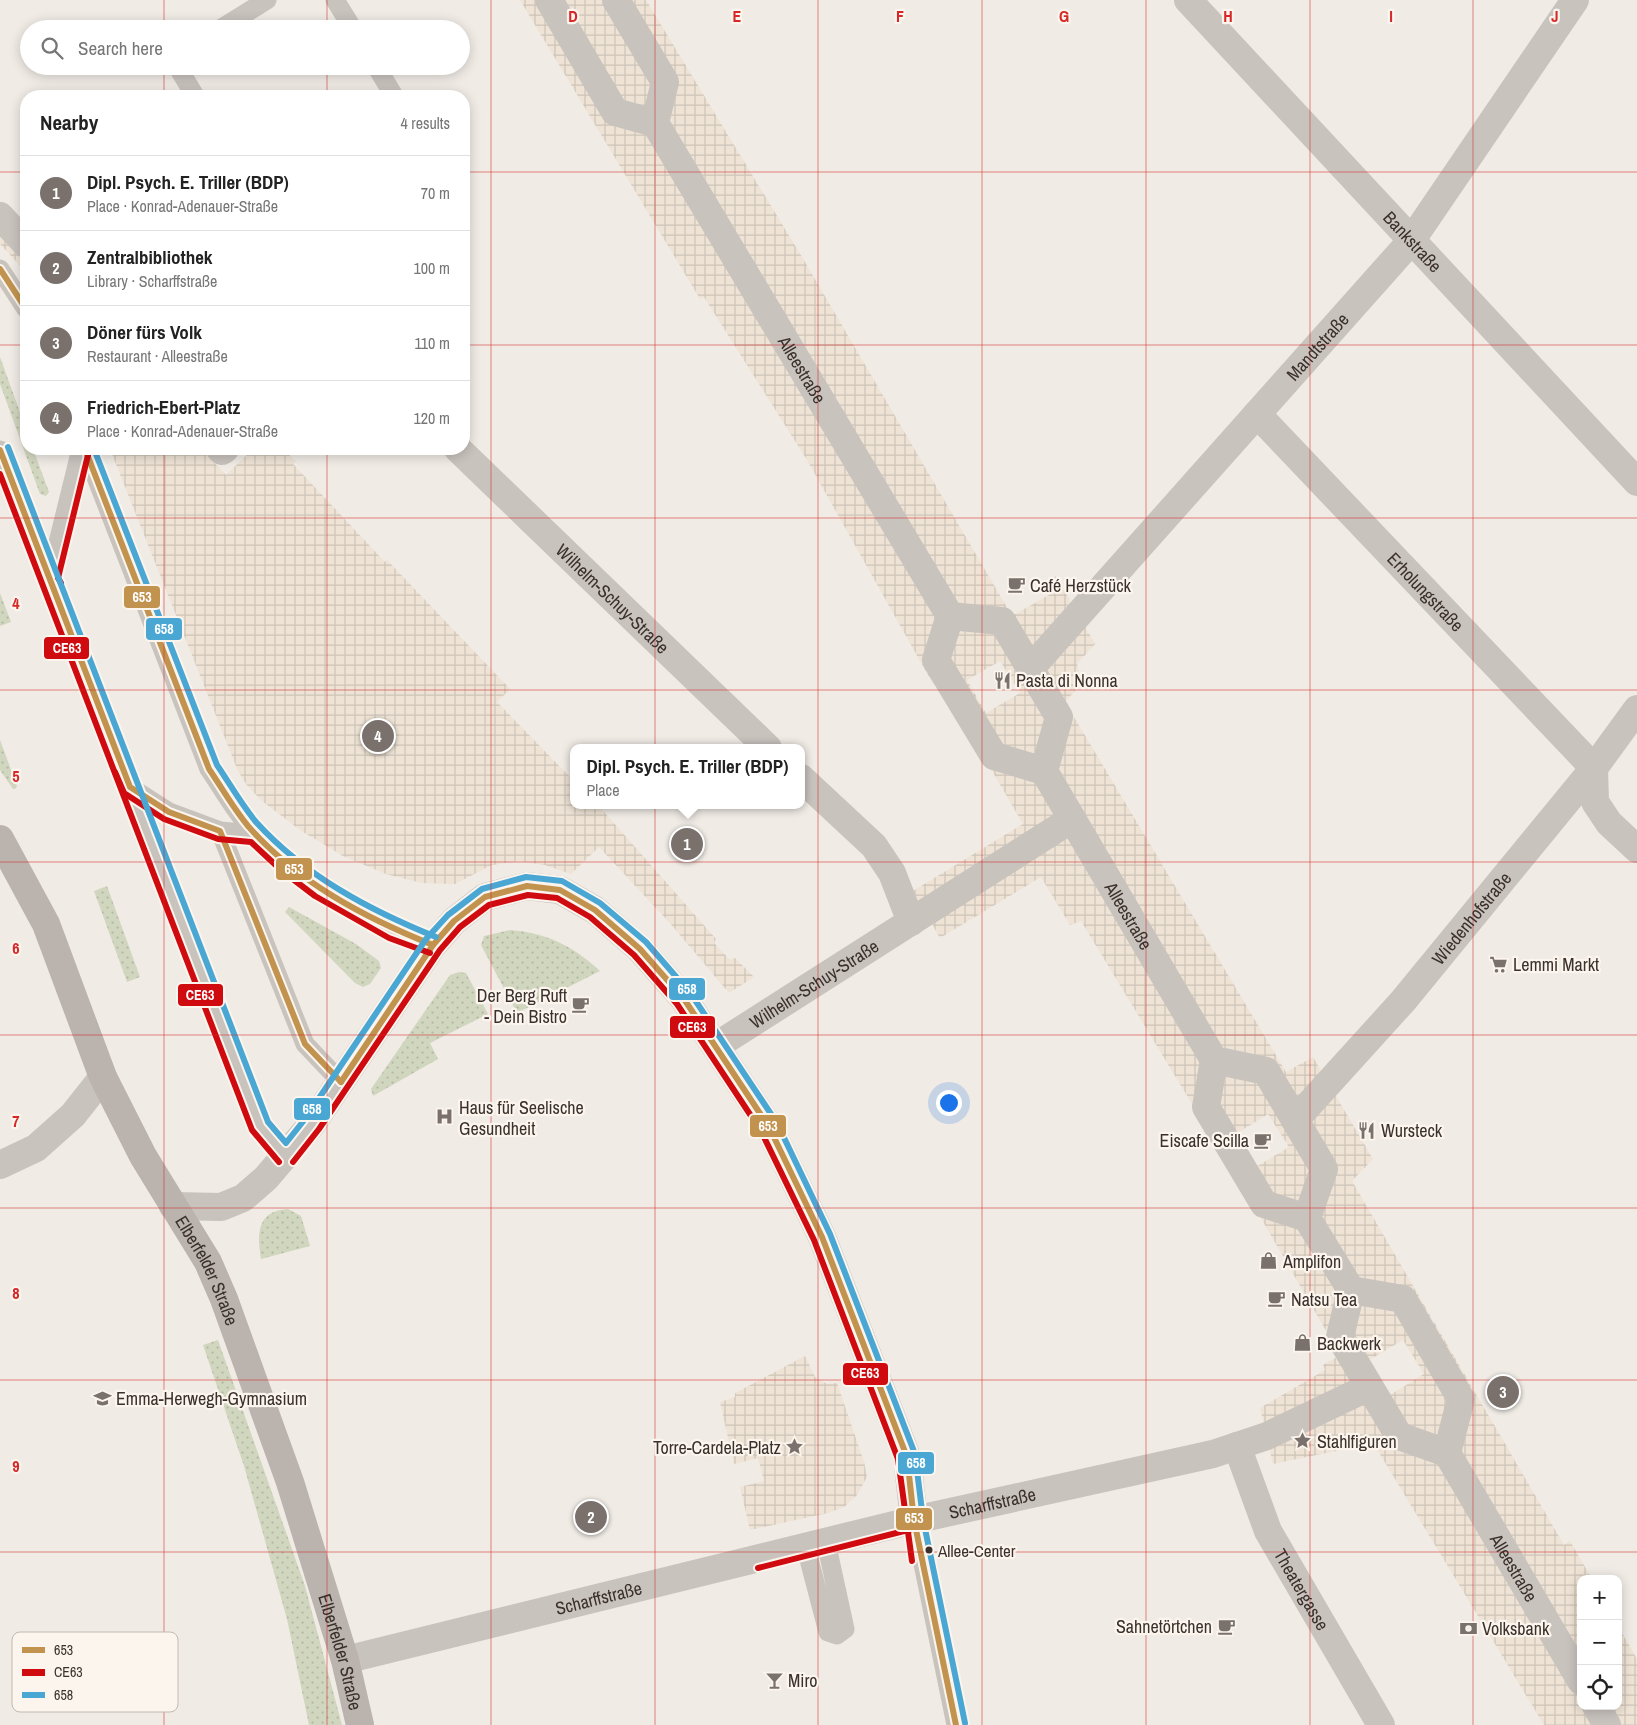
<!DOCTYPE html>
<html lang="en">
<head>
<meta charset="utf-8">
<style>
  body { margin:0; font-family:"Archivo Narrow",sans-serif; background:#f6f6f6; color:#222 }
  .controls { position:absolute; right:15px; bottom:15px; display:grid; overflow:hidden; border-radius:10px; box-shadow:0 2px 12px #0003 }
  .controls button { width:45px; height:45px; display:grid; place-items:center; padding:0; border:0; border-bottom:1px solid #e0e0e0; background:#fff; color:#222; font:25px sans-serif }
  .you { position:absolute; left:948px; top:1102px; width:18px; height:18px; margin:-12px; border:4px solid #fff; border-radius:50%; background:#1a73e8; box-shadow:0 0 0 8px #1a73e833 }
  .badge { display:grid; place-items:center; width:32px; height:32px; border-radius:50%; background:#7a716c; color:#fff; font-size:16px; font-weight:700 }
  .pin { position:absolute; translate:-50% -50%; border:2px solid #fff; box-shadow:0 1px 5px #0006 }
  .popup { position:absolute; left:570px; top:744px; width:235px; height:65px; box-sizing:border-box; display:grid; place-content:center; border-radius:10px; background:#fff; filter:drop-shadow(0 1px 4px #0005); font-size:16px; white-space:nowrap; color:#767676 }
  .popup b { font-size:19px; color:#222 }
  .popup::after { content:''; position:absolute; left:50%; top:100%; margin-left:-10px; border:10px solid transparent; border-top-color:#fff }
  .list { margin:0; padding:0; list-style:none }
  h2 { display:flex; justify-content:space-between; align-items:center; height:65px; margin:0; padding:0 20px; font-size:21px }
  h2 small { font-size:16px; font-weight:400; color:#767676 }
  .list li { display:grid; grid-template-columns:32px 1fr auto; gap:15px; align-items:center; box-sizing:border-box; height:75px; padding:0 20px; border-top:1px solid #e0e0e0 }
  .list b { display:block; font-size:19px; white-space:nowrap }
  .list p { margin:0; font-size:16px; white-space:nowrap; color:#767676 }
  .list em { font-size:16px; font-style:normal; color:#767676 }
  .icon { flex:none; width:28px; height:28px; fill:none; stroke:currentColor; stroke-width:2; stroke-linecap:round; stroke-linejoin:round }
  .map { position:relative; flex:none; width:1637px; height:1725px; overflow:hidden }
  .search { position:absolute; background:#fff; box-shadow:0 2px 12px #0003; left:20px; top:20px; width:450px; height:55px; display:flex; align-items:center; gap:12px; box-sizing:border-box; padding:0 18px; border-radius:28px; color:#767676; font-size:19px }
  .panel { position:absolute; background:#fff; box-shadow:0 2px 12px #0003; left:20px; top:90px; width:450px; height:365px; border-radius:20px }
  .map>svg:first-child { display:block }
  .grass { fill:url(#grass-dots) }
  .plaza { fill:url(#plaza-grid); fill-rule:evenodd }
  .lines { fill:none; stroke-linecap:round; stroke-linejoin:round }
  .lane { stroke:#c9c3be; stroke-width:19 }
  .street { stroke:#c9c3be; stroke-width:28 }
  .secondary { stroke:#bab3ae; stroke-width:28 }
  .bus-1-casing { stroke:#fbf5ee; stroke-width:10 }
  .bus-2-casing { stroke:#fbf5ee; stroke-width:10 }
  .bus-3-casing { stroke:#fbf5ee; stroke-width:10 }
  .bus-1 { stroke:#c1934f; stroke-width:6 }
  .bus-2 { stroke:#d00b10; stroke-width:6 }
  .bus-3 { stroke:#4aa7d4; stroke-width:6 }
  .grid { fill:none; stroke:#d62828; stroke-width:1; stroke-opacity:0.55 }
  .bus-dot { fill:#3b302b; stroke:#fbf5ee; stroke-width:2 }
  .labels { text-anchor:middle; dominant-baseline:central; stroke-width:4.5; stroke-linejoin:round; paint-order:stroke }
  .bus-label { font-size:17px; fill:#3b302b; stroke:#fbf5ee; text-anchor:start }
  .street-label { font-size:18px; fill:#3b302b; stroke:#fbf5ee }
  .poi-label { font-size:18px; fill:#3b302b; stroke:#fbf5ee; text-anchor:start }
  .key { fill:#fbf5ee; stroke:#c1bab4; stroke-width:1 }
  .key-label { font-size:14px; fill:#3b302b }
  .grid-label { font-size:16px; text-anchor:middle; font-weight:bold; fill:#d62828; stroke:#fbf5ee; stroke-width:4.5; stroke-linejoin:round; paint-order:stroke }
  .line-badge { stroke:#fbf5ee; stroke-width:2 }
  .badge-label { font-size:14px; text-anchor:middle; font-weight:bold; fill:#fff }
</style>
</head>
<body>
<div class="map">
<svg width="1637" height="1725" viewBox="0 0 1637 1725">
  <defs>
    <pattern id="grass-dots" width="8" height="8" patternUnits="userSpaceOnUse" patternTransform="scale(1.25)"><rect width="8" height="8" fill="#d1d6bf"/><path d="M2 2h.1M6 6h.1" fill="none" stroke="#b4b8a4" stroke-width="1.8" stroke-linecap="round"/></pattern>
    <pattern id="plaza-grid" width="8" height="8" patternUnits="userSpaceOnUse" patternTransform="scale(1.25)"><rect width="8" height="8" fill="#eee3d5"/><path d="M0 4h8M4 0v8" fill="none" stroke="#cdc3b7"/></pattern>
  </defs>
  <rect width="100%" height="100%" fill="#f0ebe5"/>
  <g class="grass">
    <path d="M0 357 26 429V449H33L49 492 46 496 40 494 0 384Z"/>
    <path d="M0 593 11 622 0 626Z"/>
    <path d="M0 740 17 786 15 789H13L0 770Z"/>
    <path d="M107 886 140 977 127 982 94 891Z"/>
    <path d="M289 907 356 944 379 961 381 968 370 984 363 987 355 983 285 912Z"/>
    <path d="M510 930C547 933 573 946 600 971L517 1013 481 945 484 936Z"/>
    <path d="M459 972 466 973 488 1014 430 1043 438 1059 373 1096 371 1089 450 975Z"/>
    <path d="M288 1209 301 1216 310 1246 261 1259C257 1235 256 1211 288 1209Z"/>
    <path d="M218 1340 305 1586 342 1725H309L287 1619 244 1466 203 1345Z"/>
  </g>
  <g class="plaza">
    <path d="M520 0H646L802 257 1012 616 1054 592 1048 582 1056 576 1095 644 1077 664 1082 683 1065 702 1286 1072 1313 1057 1373 1159 1352 1181 1564 1545 1570 1541 1592 1579H1581V1706H1618V1626L1637 1659V1725H1544L1378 1451 1365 1445 1273 1464 1260 1408 1325 1370 1323 1365 1340 1355 1254 1206 1081 921 1070 925 1041 877 940 938 913 891 1023 824 940 681 933 684 807 460 704 297 700 299ZM1000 661 1020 693 986 713 967 680ZM1268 1114 1289 1147 1256 1167 1236 1134ZM1403 1340 1424 1374 1390 1395 1369 1360Z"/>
    <path d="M0 233 26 261V272L0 244Z"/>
    <path d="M110 449H201L226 475 253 449H284L295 461 293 464 385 562 387 560 510 689 497 702 573 780V805H598L716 939 714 943 729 959 735 958 754 977 729 993 669 922 599 847 571 874 545 865 519 861 492 865 455 884 421 883 386 874 343 856 300 830 262 801 246 784 238 771Z"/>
    <path d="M805 1356 815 1377 827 1384 837 1383 864 1462 867 1477 857 1495 844 1507 828 1513 750 1530 740 1487 764 1481 758 1458 734 1464 720 1402 735 1397V1393Z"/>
  </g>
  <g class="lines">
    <g class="lane">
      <path d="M335 0 353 29"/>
      <path d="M220 29 267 0"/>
      <path d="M177 66 195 96"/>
      <path d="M376 66 394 96"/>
      <path d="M0 269 26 309"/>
      <path d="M85 449 209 769C224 791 237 815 256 834 305 886 367 920 433 945"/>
      <path d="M0 450 260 1127 286 1156"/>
      <path d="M49 579 81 449"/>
      <path d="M130 787 169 812 220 831 255 834"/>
      <path d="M220 831 305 1044 341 1082"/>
      <path d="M914 1520 956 1725"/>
      <path d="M806 1548 828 1632 837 1635 845 1629 826 1542"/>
    </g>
    <g class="street">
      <path d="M549 0 615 112 655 123"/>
      <path id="s1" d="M616 0 665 82 655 123 950 616 1002 621 1059 717 1044 771 1214 1060 1266 1071 1324 1169 1307 1218 1351 1290 1340 1337 1399 1436 1447 1453 1581 1681"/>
      <path id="s2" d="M1188 0 1637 482"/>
      <path d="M0 216 26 244"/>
      <path id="s3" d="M1257 414 1594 768 1595 802 1609 823 1637 849"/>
      <path d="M220 449 222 451 225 449"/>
      <path id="s4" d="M458 449 768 748"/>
      <path d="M950 616 936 660 994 756 1044 771"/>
      <path id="s5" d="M1030 669 1411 241 1575 0"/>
      <path d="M801 778 874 846 892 873 911 922"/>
      <path id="s6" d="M716 1046 1072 819"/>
      <path d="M1214 1060 1206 1107 1264 1204 1307 1218"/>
      <path id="s7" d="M1295 1120 1403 1001 1594 768 1637 709"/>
      <path d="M0 1165 36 1148 73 1115 103 1077"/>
      <path d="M173 1206 221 1207 243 1198 266 1178 312 1124 433 945 454 921 485 897 527 886 560 890 595 910 640 949 684 999 769 1127 822 1237 907 1457 914 1520"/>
      <path d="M1351 1290 1403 1299 1461 1399 1447 1453"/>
      <path id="s8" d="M1237 1446 1268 1531 1381 1725"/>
      <path id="s9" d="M345 1660 914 1520 1213 1454 1267 1436 1369 1387"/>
      <path d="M1596 1706 1607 1725"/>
    </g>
    <path class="secondary" id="s10" d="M0 839 46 924 103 1077 143 1156 208 1262 224 1299 290 1482 345 1660 360 1725"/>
    <defs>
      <g id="bus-1">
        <path d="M0 269 26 309"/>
        <path d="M85 449 209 769C222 788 233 808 248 826 297 882 365 918 433 945"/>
        <path d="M0 450 130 787 169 812 220 831 305 1044 341 1082"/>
        <path d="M341 1082 433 945 454 921 485 897 527 886 560 890 595 910 640 949 684 999 769 1127 822 1237 907 1457 914 1520 956 1725"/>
      </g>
      <g id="bus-2">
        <path d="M0 474 252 1130 279 1162"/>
        <path d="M61 583 58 578 89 451"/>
        <path d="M115 772 124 793 164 819 218 839 251 842 281 870 315 896 389 938 430 953"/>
        <path d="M293 1162 319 1129 440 950 460 927 489 905 528 895 557 898 590 917 634 955 677 1004 761 1131 814 1240 898 1459 912 1561"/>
        <path d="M758 1568 916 1528"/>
      </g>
      <g id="bus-3">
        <path d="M8 447 268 1122 286 1143 305 1119 426 939 448 915 482 889 526 877 562 881 600 903 646 942 691 994 777 1123 830 1234 915 1454 923 1519 965 1723"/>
        <path d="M94 449 217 765C230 784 241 804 256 822 305 876 369 910 436 937"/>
      </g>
    </defs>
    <use href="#bus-1" class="bus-1-casing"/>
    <use href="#bus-2" class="bus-2-casing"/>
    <use href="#bus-3" class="bus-3-casing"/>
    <use href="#bus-1" class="bus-1"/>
    <use href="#bus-2" class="bus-2"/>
    <use href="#bus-3" class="bus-3"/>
  </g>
  <path class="grid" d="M164 0V29M327 0V29M491 0V1725M655 0V1725M818 0V1725M982 0V1725M1146 0V1725M1310 0V1725M1473 0V1725M164 66V96M327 66V96M0 172H26M464 172H1637M0 345H26M464 345H1637M164 449V1725M327 449V1725M0 518H1637M0 690H1637M0 862H1637M0 1035H1637M0 1208H1637M0 1380H1637M0 1552H1637"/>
  <defs>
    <symbol id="cafe-bare" viewBox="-9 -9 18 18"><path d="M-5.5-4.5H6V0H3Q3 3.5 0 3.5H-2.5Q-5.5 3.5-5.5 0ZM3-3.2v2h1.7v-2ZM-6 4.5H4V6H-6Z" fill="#7a716c" stroke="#fbf5ee" stroke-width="2.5" paint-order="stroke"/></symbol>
    <symbol id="restaurant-bare" viewBox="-9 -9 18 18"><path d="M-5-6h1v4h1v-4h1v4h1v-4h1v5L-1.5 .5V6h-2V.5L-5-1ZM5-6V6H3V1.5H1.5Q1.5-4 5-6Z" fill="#7a716c" stroke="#fbf5ee" stroke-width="2.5" paint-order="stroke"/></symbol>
    <symbol id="supermarket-bare" viewBox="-9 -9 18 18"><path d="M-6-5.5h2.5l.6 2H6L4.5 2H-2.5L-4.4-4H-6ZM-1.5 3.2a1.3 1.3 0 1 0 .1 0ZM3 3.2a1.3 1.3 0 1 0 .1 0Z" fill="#7a716c" stroke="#fbf5ee" stroke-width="2.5" paint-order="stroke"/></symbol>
    <symbol id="hospital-bare" viewBox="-9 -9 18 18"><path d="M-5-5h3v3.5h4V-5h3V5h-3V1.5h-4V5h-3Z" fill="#7a716c" stroke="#fbf5ee" stroke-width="2.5" paint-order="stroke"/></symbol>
    <symbol id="shop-bare" viewBox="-9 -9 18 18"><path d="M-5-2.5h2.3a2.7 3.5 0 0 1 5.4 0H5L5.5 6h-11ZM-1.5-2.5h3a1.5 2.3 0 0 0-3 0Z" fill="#7a716c" stroke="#fbf5ee" stroke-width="2.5" paint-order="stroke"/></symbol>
    <symbol id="school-bare" viewBox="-9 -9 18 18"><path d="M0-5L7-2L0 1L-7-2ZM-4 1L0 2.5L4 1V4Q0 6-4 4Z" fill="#7a716c" stroke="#fbf5ee" stroke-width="2.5" paint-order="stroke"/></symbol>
    <symbol id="sight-bare" viewBox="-9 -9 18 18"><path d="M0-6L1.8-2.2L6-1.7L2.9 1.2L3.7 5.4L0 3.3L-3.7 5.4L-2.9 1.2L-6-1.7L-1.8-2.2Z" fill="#7a716c" stroke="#fbf5ee" stroke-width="2.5" paint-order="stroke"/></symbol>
    <symbol id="bank-bare" viewBox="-9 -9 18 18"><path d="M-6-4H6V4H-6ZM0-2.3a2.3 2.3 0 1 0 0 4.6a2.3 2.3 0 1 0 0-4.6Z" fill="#7a716c" stroke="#fbf5ee" stroke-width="2.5" paint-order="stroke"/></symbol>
    <symbol id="bar-bare" viewBox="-9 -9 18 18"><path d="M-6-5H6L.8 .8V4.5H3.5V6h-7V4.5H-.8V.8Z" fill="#7a716c" stroke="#fbf5ee" stroke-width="2.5" paint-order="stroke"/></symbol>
  </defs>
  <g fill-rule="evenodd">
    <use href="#cafe-bare" x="1004" y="572" width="25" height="25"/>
    <use href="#restaurant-bare" x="990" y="668" width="25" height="25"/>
    <use href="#supermarket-bare" x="1486" y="952" width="25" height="25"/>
    <use href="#cafe-bare" x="568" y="992" width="25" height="25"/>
    <use href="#hospital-bare" x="432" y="1104" width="25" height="25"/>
    <use href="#restaurant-bare" x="1354" y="1118" width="25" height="25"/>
    <use href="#cafe-bare" x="1250" y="1128" width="25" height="25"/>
    <use href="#shop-bare" x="1256" y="1248" width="25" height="25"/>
    <use href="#cafe-bare" x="1264" y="1286" width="25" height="25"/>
    <use href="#shop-bare" x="1290" y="1330" width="25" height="25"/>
    <use href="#school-bare" x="90" y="1386" width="25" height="25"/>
    <use href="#sight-bare" x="1290" y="1428" width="25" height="25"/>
    <use href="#sight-bare" x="782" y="1434" width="25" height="25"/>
    <use href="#cafe-bare" x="1214" y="1614" width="25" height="25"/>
    <use href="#bank-bare" x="1456" y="1616" width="25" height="25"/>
    <use href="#bar-bare" x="762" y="1668" width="25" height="25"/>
  </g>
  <circle class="bus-dot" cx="929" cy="1550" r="4.5"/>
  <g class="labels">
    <g class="bus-label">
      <text x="938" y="1550">Allee-Center</text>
    </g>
    <g class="street-label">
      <text stroke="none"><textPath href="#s2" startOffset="330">Bankstraße</textPath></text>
      <text stroke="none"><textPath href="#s5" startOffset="432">Mandtstraße</textPath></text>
      <text stroke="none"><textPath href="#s1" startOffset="425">Alleestraße</textPath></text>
      <text stroke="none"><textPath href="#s3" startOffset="245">Erholungstraße</textPath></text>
      <text stroke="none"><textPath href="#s4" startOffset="215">Wilhelm-Schuy-Straße</textPath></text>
      <text stroke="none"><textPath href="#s1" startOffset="1100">Alleestraße</textPath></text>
      <text stroke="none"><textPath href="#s7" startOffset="268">Wiedenhofstraße</textPath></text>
      <text stroke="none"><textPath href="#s6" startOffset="116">Wilhelm-Schuy-Straße</textPath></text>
      <text stroke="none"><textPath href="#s10" startOffset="480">Elberfelder Straße</textPath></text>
      <text stroke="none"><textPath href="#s9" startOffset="666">Scharffstraße</textPath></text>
      <text stroke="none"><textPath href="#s1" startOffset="1918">Alleestraße</textPath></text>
      <text stroke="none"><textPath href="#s8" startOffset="158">Theatergasse</textPath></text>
      <text stroke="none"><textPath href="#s9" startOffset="261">Scharffstraße</textPath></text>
      <text stroke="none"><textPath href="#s10" startOffset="885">Elberfelder Straße</textPath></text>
    </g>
    <g class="poi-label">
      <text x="1030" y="585">Café Herzstück</text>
      <text x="1016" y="680">Pasta di Nonna</text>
      <text x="1513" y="964">Lemmi Markt</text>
      <text x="567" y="995" text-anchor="end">Der Berg Ruft<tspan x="567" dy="21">- Dein Bistro</tspan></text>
      <text x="459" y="1107">Haus für Seelische<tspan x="459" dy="21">Gesundheit</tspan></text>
      <text x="1381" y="1130">Wursteck</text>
      <text x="1249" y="1140" text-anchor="end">Eiscafe Scilla</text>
      <text x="1283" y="1261">Amplifon</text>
      <text x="1291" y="1299">Natsu Tea</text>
      <text x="1317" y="1343">Backwerk</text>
      <text x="116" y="1398">Emma-Herwegh-Gymnasium</text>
      <text x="1317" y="1441">Stahlfiguren</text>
      <text x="781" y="1447" text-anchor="end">Torre-Cardela-Platz</text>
      <text x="1212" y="1626" text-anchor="end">Sahnetörtchen</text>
      <text x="1482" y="1628">Volksbank</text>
      <text x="788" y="1680">Miro</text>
    </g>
  </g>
  <rect x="12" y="1632" width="166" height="80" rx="8" class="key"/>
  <rect x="22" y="1647" width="23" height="6" fill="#c1934f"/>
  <rect x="22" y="1669" width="23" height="7" fill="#d00b10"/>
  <rect x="22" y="1692" width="23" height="6" fill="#4aa7d4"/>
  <g class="key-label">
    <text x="54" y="1655">653</text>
    <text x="54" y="1677">CE63</text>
    <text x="54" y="1700">658</text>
  </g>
  <g class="grid-label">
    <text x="573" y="22">D</text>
    <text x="737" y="22">E</text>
    <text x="900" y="22">F</text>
    <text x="1064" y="22">G</text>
    <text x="1228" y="22">H</text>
    <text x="1391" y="22">I</text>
    <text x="1555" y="22">J</text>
    <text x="16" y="609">4</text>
    <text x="16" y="782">5</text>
    <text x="16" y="954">6</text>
    <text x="16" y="1127">7</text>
    <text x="16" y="1299">8</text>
    <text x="16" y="1472">9</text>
  </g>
  <g class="line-badge">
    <rect x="123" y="585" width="38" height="24" rx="5" fill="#c1934f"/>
    <rect x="145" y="617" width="38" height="24" rx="5" fill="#4aa7d4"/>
    <rect x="43" y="636" width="47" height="24" rx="5" fill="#d00b10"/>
    <rect x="275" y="857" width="38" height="24" rx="5" fill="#c1934f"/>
    <rect x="668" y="977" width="38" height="24" rx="5" fill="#4aa7d4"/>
    <rect x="177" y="983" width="47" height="24" rx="5" fill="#d00b10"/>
    <rect x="669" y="1015" width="47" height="24" rx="5" fill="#d00b10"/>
    <rect x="293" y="1097" width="38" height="24" rx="5" fill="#4aa7d4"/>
    <rect x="749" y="1114" width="38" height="24" rx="5" fill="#c1934f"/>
    <rect x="842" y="1362" width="47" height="24" rx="5" fill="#d00b10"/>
    <rect x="897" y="1451" width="38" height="24" rx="5" fill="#4aa7d4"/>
    <rect x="895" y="1507" width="38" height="24" rx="5" fill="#c1934f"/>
  </g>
  <g class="badge-label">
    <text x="142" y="602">653</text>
    <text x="164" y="634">658</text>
    <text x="67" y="653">CE63</text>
    <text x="294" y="874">653</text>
    <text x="687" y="994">658</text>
    <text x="200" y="1000">CE63</text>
    <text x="692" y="1032">CE63</text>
    <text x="312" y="1114">658</text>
    <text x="768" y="1131">653</text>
    <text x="865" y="1378">CE63</text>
    <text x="916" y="1468">658</text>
    <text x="914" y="1523">653</text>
  </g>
</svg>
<div class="controls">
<button>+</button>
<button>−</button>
<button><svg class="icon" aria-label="locate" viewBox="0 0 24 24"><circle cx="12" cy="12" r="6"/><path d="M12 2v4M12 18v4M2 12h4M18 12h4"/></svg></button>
</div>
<div class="you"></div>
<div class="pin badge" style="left:687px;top:844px">1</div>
<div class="popup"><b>Dipl. Psych. E. Triller (BDP)</b>Place</div>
<div class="pin badge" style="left:591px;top:1517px">2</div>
<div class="pin badge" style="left:1503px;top:1392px">3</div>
<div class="pin badge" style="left:378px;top:736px">4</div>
<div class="search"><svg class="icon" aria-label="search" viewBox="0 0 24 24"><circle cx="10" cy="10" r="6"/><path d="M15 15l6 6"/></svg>Search here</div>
<section class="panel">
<h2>Nearby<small>4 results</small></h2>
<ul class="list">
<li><span class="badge">1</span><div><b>Dipl. Psych. E. Triller (BDP)</b><p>Place · Konrad-Adenauer-Straße</p></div><em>70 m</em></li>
<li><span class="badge">2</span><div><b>Zentralbibliothek</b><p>Library · Scharffstraße</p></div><em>100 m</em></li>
<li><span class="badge">3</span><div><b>Döner fürs Volk</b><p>Restaurant · Alleestraße</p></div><em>110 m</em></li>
<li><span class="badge">4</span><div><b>Friedrich-Ebert-Platz</b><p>Place · Konrad-Adenauer-Straße</p></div><em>120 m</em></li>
</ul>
</section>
</div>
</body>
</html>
